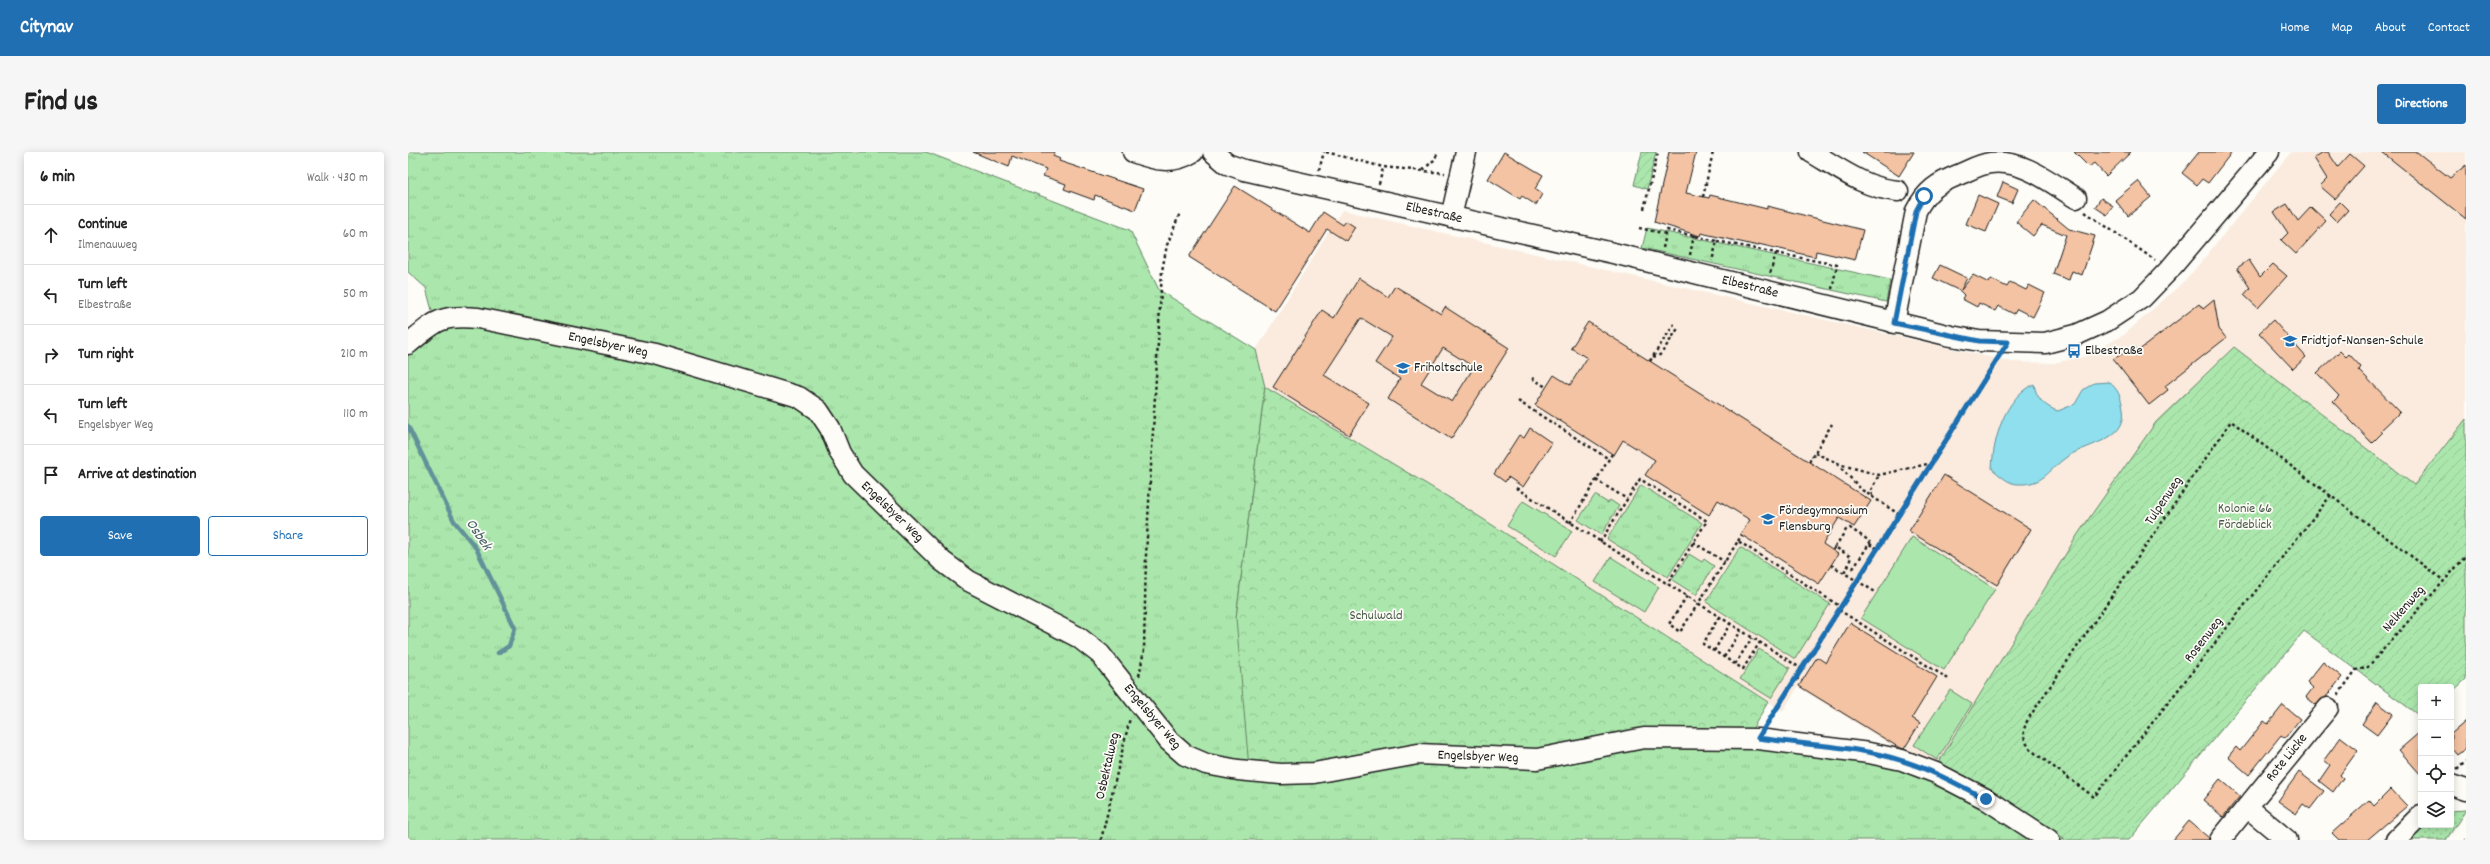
<!DOCTYPE html>
<html lang="en">
<head>
<meta charset="utf-8">
<style>
  body { margin:0; font-family:Dekko,sans-serif; background:#f6f6f6; color:#222 }
  .controls { position:absolute; right:12px; bottom:12px; display:grid; overflow:hidden; border-radius:4px; box-shadow:0 2px 10px #0003 }
  .controls button { width:36px; height:36px; display:grid; place-items:center; padding:0; border:0; border-bottom:1px solid #e0e0e0; background:#fff; color:#222; font:20px sans-serif }
  .stop { position:absolute; width:12px; height:12px; margin:-9px; border:3px solid #1f6fb2; border-radius:50%; background:#fff }
  .stop.end { background:#1f6fb2; border-color:#fff; box-shadow:0 1px 4px #0008 }
  .list { margin:0; padding:0; list-style:none }
  h2 { display:flex; justify-content:space-between; align-items:center; height:52px; margin:0; padding:0 16px; font-size:17px }
  h2 small { font-size:13px; font-weight:400; color:#767676 }
  .list li { display:grid; grid-template-columns:26px 1fr auto; gap:12px; align-items:center; box-sizing:border-box; height:60px; padding:0 16px; border-top:1px solid #e0e0e0 }
  .list b { display:block; font-size:15px; white-space:nowrap }
  .list p { margin:0; font-size:13px; white-space:nowrap; color:#767676 }
  .list em { font-size:13px; font-style:normal; color:#767676 }
  .actions { display:flex; gap:8px; padding:12px 16px }
  .actions a { flex:1; padding:9px 0; border:1px solid #1f6fb2; border-radius:4px; text-align:center; font-size:14px; color:#1f6fb2 }
  .actions .main { background:#1f6fb2; color:#fff }
  .icon { flex:none; width:22px; height:22px; fill:none; stroke:currentColor; stroke-width:2; stroke-linecap:round; stroke-linejoin:round }
  .map { position:relative; flex:none; width:2058px; height:688px; overflow:hidden; border-radius:4px }
  header { display:flex; align-items:center; gap:24px; box-sizing:border-box; height:56px; padding:0 20px; background:#1f6fb2; color:#fff }
  header strong { font-size:19px }
  nav { display:flex; gap:22px; margin-inline-start:auto; font-size:14px }
  .intro { display:flex; align-items:center; justify-content:space-between; box-sizing:border-box; height:96px; padding:0 24px }
  h1 { margin:0; font-size:28px }
  .button { padding:10px 18px; border-radius:4px; background:#1f6fb2; color:#fff; font-size:14px; font-weight:700 }
  main { display:flex; gap:24px; padding:0 24px }
  aside { flex:1; background:#fff; border-radius:4px; box-shadow:0 2px 10px #0003 }
  .map>svg:first-child { display:block }
  .built { fill:#faebde }
  .grass { fill:url(#grass-tufts); stroke:#648264 }
  .forest { fill:url(#forest-crowns); stroke:#648264 }
  .park { fill:url(#park-dots); stroke:#648264 }
  .garden { fill:url(#garden-furrows); stroke:#648264 }
  .pitch { fill:#abe7ac; stroke:#648264 }
  .water { fill:#90dfee; stroke:#62919a }
  .lines { fill:none; stroke-linecap:round; stroke-linejoin:round }
  .stream { stroke:#62919a; stroke-width:4.5 }
  .building { fill:#f3c3a3; stroke:#1c1c1c; fill-rule:evenodd }
  .minor-casing { stroke:#1c1c1c; stroke-width:23 }
  .path { stroke:#1c1c1c; stroke-width:2.5; stroke-dasharray:3 3; stroke-linecap:butt }
  .minor { stroke:#fdfcf7; stroke-width:20 }
  .route { stroke:#1f6fb2; stroke-width:5 }
  .labels { text-anchor:middle; dominant-baseline:central; stroke-width:3.5; stroke-linejoin:round; paint-order:stroke }
  .street-label { font-size:14px; fill:#1c1c1c; stroke:#fdfcf7 }
  .poi-label { font-size:14px; fill:#1c1c1c; stroke:#fdfcf7; text-anchor:start }
  .park-label { font-size:14px; fill:#475947; stroke:#fdfcf7 }
  .water-label { font-size:15px; font-style:italic; fill:#456066; stroke:#fdfcf7 }
</style>
</head>
<body>
<header>
<strong>Citynav</strong>
<nav><a>Home</a><a>Map</a><a>About</a><a>Contact</a></nav>
</header>
<div class="intro"><h1>Find us</h1><a class="button">Directions</a></div>
<main>
<aside>
<h2>6 min<small>Walk · 430 m</small></h2>
<ul class="list">
<li><svg class="icon" aria-label="ahead" viewBox="0 0 24 24"><path d="M12 20V5M6 11l6-6 6 6"/></svg><div><b>Continue</b><p>Ilmenauweg</p></div><em>60 m</em></li>
<li><svg class="icon" aria-label="left" viewBox="0 0 24 24"><path d="M17 20v-9H6M10 6l-5 5 5 5"/></svg><div><b>Turn left</b><p>Elbestraße</p></div><em>50 m</em></li>
<li><svg class="icon" aria-label="right" viewBox="0 0 24 24"><path d="M7 20v-9h11M14 6l5 5-5 5"/></svg><div><b>Turn right</b></div><em>210 m</em></li>
<li><svg class="icon" aria-label="left" viewBox="0 0 24 24"><path d="M17 20v-9H6M10 6l-5 5 5 5"/></svg><div><b>Turn left</b><p>Engelsbyer Weg</p></div><em>110 m</em></li>
<li><svg class="icon" aria-label="arrive" viewBox="0 0 24 24"><path d="M6 21V4h12l-3 4 3 4H6"/></svg><div><b>Arrive at destination</b></div></li>
</ul>
<div class="actions"><a class="main">Save</a><a>Share</a></div>
</aside>
<div class="map">
<svg width="2058" height="688" viewBox="0 0 2058 688">
  <defs>
    <pattern id="grass-tufts" width="24" height="20" patternUnits="userSpaceOnUse"><rect width="24" height="20" fill="#abe7ac"/><path d="M3 7l-1-3M5 7V3M7 7l1-3M15 17l-1-3M17 17v-4M19 17l1-3" fill="none" stroke="#93c693"/></pattern>
    <pattern id="forest-crowns" width="20" height="18" patternUnits="userSpaceOnUse"><rect width="20" height="18" fill="#abe7ac"/><path d="M2 6a3 3 0 1 1 6 0M12 15a3 3 0 1 1 6 0" fill="none" stroke="#93c693"/></pattern>
    <pattern id="park-dots" width="8" height="8" patternUnits="userSpaceOnUse"><rect width="8" height="8" fill="#abe7ac"/><path d="M2 2h.1M6 6h.1" fill="none" stroke="#93c693" stroke-width="1.8" stroke-linecap="round"/></pattern>
    <pattern id="garden-furrows" width="10" height="10" patternUnits="userSpaceOnUse"><rect width="10" height="10" fill="#abe7ac"/><path d="M-1 1l2-2M0 10L10 0M9 11l2-2" fill="none" stroke="#93c693"/></pattern>
  </defs>
  <rect width="100%" height="100%" fill="#fdfcf7"/>
  <filter id="ink" filterUnits="userSpaceOnUse"><feTurbulence type="fractalNoise" baseFrequency=".025" numOctaves="2"/><feDisplacementMap in="SourceGraphic" scale="8" xChannelSelector="R" yChannelSelector="G"/><feConvolveMatrix kernelMatrix="1 2 1 2 8 2 1 2 1" color-interpolation-filters="sRGB"/></filter>
  <g filter="url(#ink)">
    <path class="built" d="M1883 0H2058V267L2006 333 1826 195 1670 382 1530 611 1494 600 1390 535 1375 559 1050 351 857 235 848 198 934 58 1603 210 1646 211 1679 204 1717 182 1779 127Z"/>
    <g class="grass">
      <path d="M0 0H518L722 78 751 138 848 198 857 235 828 466 1235 582 1530 611 1657 688H0V201L29 177 18 136 0 120Z"/>
      <path d="M1239 76 1482 128 1478 150 1234 96Z"/>
      <path d="M1233 333 1294 371 1260 425 1199 387Z"/>
      <path d="M1187 343 1200 351 1202 348 1211 354 1193 383 1170 368Z"/>
      <path d="M1332 395 1422 452 1387 507 1298 450Z"/>
      <path d="M1281 402 1294 410 1296 407 1306 414 1288 443 1264 428Z"/>
      <path d="M1351 497 1382 516 1363 546 1332 527Z"/>
    </g>
    <path class="forest" d="M857 235 1050 351 1360 550 1342 581 907 617 841 616 828 466Z"/>
    <path class="park" d="M2058 658 2038 688H1996L2013 673H2043V659Z"/>
    <g class="garden">
      <path d="M1234 0H1248L1239 37 1226 33Z"/>
      <path d="M1826 195 2006 333 2058 267V527L2043 541V535H2013V565L1896 479 1721 688H1657L1530 611 1670 382 1748 270Z"/>
    </g>
    <g class="pitch">
      <path d="M1115 349 1164 379 1148 404 1099 374Z"/>
      <path d="M1504 385 1587 437 1536 518 1453 466Z"/>
      <path d="M1203 405 1251 435 1236 460 1187 430Z"/>
      <path d="M1542 538 1564 552 1529 608 1506 593Z"/>
    </g>
    <path class="water" d="M1701 230C1710 237 1713 245 1715 256 1721 290 1676 291 1656 307 1639 320 1635 333 1610 332 1600 332 1592 323 1584 317 1585 287 1597 245 1626 232 1628 246 1637 255 1650 259L1667 252 1675 238 1686 231Z"/>
    <g class="lines">
      <path class="stream" d="M0 274 46 369 68 396 107 476 101 494 90 501"/>
    </g>
    <g class="building">
      <path d="M565 0H647L645 4 652 7 651 9 735 37 727 58 687 43 686 48 656 37 658 32 635 24 638 17 604 4 601 15Z"/>
      <path d="M1096 0 1135 23 1127 37 1134 42 1128 53 1114 44 1112 47 1080 27Z"/>
      <path d="M1261 0H1288L1278 41 1301 46 1302 43 1359 57V54L1455 78 1447 108 1408 99 1407 105 1350 92V94L1293 81 1292 84 1246 70Z"/>
      <path d="M1454 0H1506L1491 24Z"/>
      <path d="M1666 0H1723L1698 24 1686 11 1681 15Z"/>
      <path d="M1791 0H1824L1800 31 1794 27 1789 33 1774 21Z"/>
      <path d="M1915 0H1920L1930 15 1942 2 1956 14 1927 47 1912 34 1919 27 1906 6Z"/>
      <path d="M1974 0H2009L2042 26 2058 13V67Z"/>
      <path d="M1730 29 1743 45 1720 64 1707 48Z"/>
      <path d="M1595 30 1610 37 1604 51 1589 45Z"/>
      <path d="M827 34 902 81 915 60 935 73 938 69 947 75 938 89 919 77 867 159 781 105Z"/>
      <path d="M1570 43 1590 52 1578 80 1558 72Z"/>
      <path d="M1693 46 1705 54 1699 63 1687 55Z"/>
      <path d="M1626 48 1661 77 1687 84 1674 123 1664 119 1661 128 1645 122 1658 83 1634 73 1625 84 1608 70Z"/>
      <path d="M1932 50 1940 58 1929 70 1921 62Z"/>
      <path d="M1879 52 1890 69 1903 55 1918 69 1888 102 1873 88 1880 81 1866 60Z"/>
      <path d="M1841 108 1852 125 1865 112 1879 124 1850 156 1836 143 1842 136 1829 116Z"/>
      <path d="M1532 113 1559 126 1553 138 1565 123 1581 131 1583 127 1599 135 1602 130 1618 138 1621 133 1637 141 1625 165 1609 157 1606 162 1590 154 1587 159 1571 151 1569 155 1554 147 1556 143 1552 139 1525 126Z"/>
      <path d="M951 126 980 145 987 134 1033 162 1037 155 1101 196 1043 287 980 247 992 227 967 211 984 185 953 166 916 223 961 251 941 283 865 235 914 158 926 166ZM1035 196 1066 215 1044 250 1013 231Z"/>
      <path d="M1806 148 1811 177 1818 186 1757 234 1760 238 1741 253 1705 207 1727 195 1730 199 1791 152 1795 157Z"/>
      <path d="M1865 168 1898 205 1885 217 1851 181Z"/>
      <path d="M1180 170 1463 349 1446 375 1431 366 1415 392 1430 402 1411 432 1332 382 1342 368 1310 348 1301 363 1237 323 1247 308 1215 288 1206 303 1127 253 1146 223 1162 233 1179 206 1163 196Z"/>
      <path d="M1932 199 1938 205 1941 202 1953 215 1951 218 1992 260 1972 279 1974 281 1964 291 1925 250 1931 244 1909 221Z"/>
      <path d="M1122 276 1144 291 1115 335 1100 325 1097 330 1086 322 1111 283 1116 286Z"/>
      <path d="M1536 323 1623 377 1589 433 1501 379Z"/>
      <path d="M1442 471 1529 525 1504 566 1512 571 1496 597 1490 595 1391 534 1409 505 1418 511Z"/>
      <path d="M1915 510 1934 525 1918 545 1908 553 1898 545 1905 536 1899 530Z"/>
      <path d="M1969 550 1985 562 1969 583 1954 572Z"/>
      <path d="M1875 553 1892 567 1877 586 1873 583 1841 623 1820 605 1828 595 1832 599 1856 569 1860 572Z"/>
      <path d="M2058 569V596L2049 603 2043 596V582Z"/>
      <path d="M2013 579V623L1991 598Z"/>
      <path d="M1933 585 1950 598 1932 623 1935 626 1925 640 1911 629 1922 613 1916 608Z"/>
      <path d="M1891 620 1916 639 1902 657 1895 652 1888 662 1870 649Z"/>
      <path d="M1812 627 1832 644 1815 665 1795 648Z"/>
      <path d="M1983 637 1999 654 1959 688H1931L1924 681 1961 648 1966 654Z"/>
      <path d="M1781 669 1801 686V688H1765Z"/>
    </g>
    <g class="lines">
      <defs>
        <g id="minor">
          <path d="M725 0C747 8 764 13 785 0"/>
          <path d="M805 0 819 12 836 18 1205 101 1543 184 1571 189 1637 191 1668 183 1699 169 1734 146 1761 118 1861 0"/>
          <path d="M1403 0C1432 17 1456 36 1490 39"/>
          <path d="M1043 65 1058 0"/>
          <path d="M1486 171 1508 59C1518 39 1530 31 1550 23 1560 19 1572 12 1582 11 1614 7 1642 30 1668 46"/>
          <path d="M0 192C29 168 32 163 70 166L247 202 391 245 410 258 422 276 432 301 445 322 534 409 561 429 670 485 692 502 761 589 777 603 798 612 830 618 873 622 906 621 1010 602 1129 607 1236 586 1350 587 1461 601 1494 608 1528 621 1578 647 1641 688"/>
          <path d="M2043 633 2058 638"/>
          <path d="M1839 655 1879 688"/>
          <path d="M1812 688 1920 556"/>
          <path d="M1988 688 2013 663"/>
        </g>
      </defs>
      <use href="#minor" class="minor-casing"/>
      <g class="path">
        <path d="M918 0 975 15 1037 21"/>
        <path d="M911 18 916 0"/>
        <path d="M1015 18 1026 8 1030 1"/>
        <path d="M971 32 975 16"/>
        <path d="M1295 45 1305 0"/>
        <path d="M1236 57 1250 0"/>
        <path d="M1677 60 1747 108"/>
        <path d="M1231 76 1258 82"/>
        <path d="M1309 89 1368 101 1362 122"/>
        <path d="M1255 96 1259 78 1309 89 1304 109"/>
        <path d="M1368 101 1429 113 1424 137"/>
        <path d="M1282 103 1286 83"/>
        <path d="M1245 204 1249 205 1253 202 1271 175"/>
        <path d="M1242 209 1266 172"/>
        <path d="M1124 226 1138 235"/>
        <path d="M1110 249 1201 307"/>
        <path d="M1407 301 1434 313 1471 323 1524 311"/>
        <path d="M1401 310 1424 272"/>
        <path d="M1429 312 1454 338 1492 363"/>
        <path d="M1188 328 1219 347"/>
        <path d="M1108 336 1394 517"/>
        <path d="M1923 343 1686 645 1623 598C1614 586 1614 580 1620 567L1823 269 2035 428"/>
        <path d="M1464 344 1463 338 1471 323"/>
        <path d="M1162 371 1204 302"/>
        <path d="M1330 389 1334 383"/>
        <path d="M1192 390 1232 327 1299 369 1259 432"/>
        <path d="M1285 390 1317 410"/>
        <path d="M1427 395 1438 378 1442 376 1460 388 1463 392"/>
        <path d="M1425 398 1427 395 1443 405 1440 414"/>
        <path d="M1423 413 1469 441"/>
        <path d="M1436 420 1440 414 1445 416 1447 414 1461 392 1470 397"/>
        <path d="M1279 444 1261 472 1272 480 1330 389 1433 455"/>
        <path d="M1431 458 1542 528"/>
        <path d="M1311 465 1295 492 1335 517 1352 490"/>
        <path d="M1306 499 1322 472"/>
        <path d="M1316 505 1333 479"/>
        <path d="M1327 512 1344 486"/>
        <path d="M731 524 736 498 738 403 754 119 759 93 772 61"/>
        <path d="M1388 526 1394 529"/>
        <path d="M1930 543 1948 518 1959 516 2058 404"/>
        <path d="M1360 571 1590 206"/>
        <path d="M2049 618 2058 609"/>
        <path d="M693 688 722 566"/>
        <path d="M2058 688V687"/>
      </g>
      <use href="#minor" class="minor"/>
    </g>
  </g>
  <g class="lines" filter="url(#ink)">
    <path class="route" d="M1516 44 1508 59 1486 171 1571 189 1600 190 1350 586C1396 593 1451 594 1495 609 1524 618 1551 633 1578 647"/>
  </g>
  <defs>
    <symbol id="school-bare" viewBox="-9 -9 18 18"><path d="M0-5L7-2L0 1L-7-2ZM-4 1L0 2.5L4 1V4Q0 6-4 4Z" fill="#1f6fb2" stroke="#fdfcf7" stroke-width="2.5" paint-order="stroke"/></symbol>
    <symbol id="bus-bare" viewBox="-9 -9 18 18"><path d="M-5-6H5V4H4V6H2V4H-2V6H-4V4H-5ZM-3.5-4V0h7V-4ZM-3.5 1.2v1.5H-2V1.2ZM2 1.2v1.5H3.5V1.2Z" fill="#1f6fb2" stroke="#fdfcf7" stroke-width="2.5" paint-order="stroke"/></symbol>
  </defs>
  <g fill-rule="evenodd">
    <use href="#school-bare" x="1872" y="179" width="20" height="20"/>
    <use href="#bus-bare" x="1656" y="189" width="20" height="20"/>
    <use href="#school-bare" x="985" y="206" width="20" height="20"/>
    <use href="#school-bare" x="1350" y="357" width="20" height="20"/>
  </g>
  <g class="labels">
    <g class="street-label">
      <text transform="translate(1026 61) rotate(13)">Elbestraße</text>
      <text transform="translate(1342 135) rotate(14)">Elbestraße</text>
      <text transform="translate(200 193) rotate(12)">Engelsbyer Weg</text>
      <text transform="translate(1756 349) rotate(-56)">Tulpenweg</text>
      <text transform="translate(484 360) rotate(44)">Engelsbyer Weg</text>
      <text transform="translate(1996 457) rotate(-49)">Nelkenweg</text>
      <text transform="translate(1796 488) rotate(-52)">Rosenweg</text>
      <text transform="translate(744 565) rotate(50)">Engelsbyer Weg</text>
      <text transform="translate(1070 605) rotate(2)">Engelsbyer Weg</text>
      <text transform="translate(1879 606) rotate(-51)">Rote Lücke</text>
      <text transform="translate(700 614) rotate(-77)">Osbektalweg</text>
    </g>
    <g class="poi-label">
      <text x="1893" y="189">Fridtjof-Nansen-Schule</text>
      <text x="1677" y="199">Elbestraße</text>
      <text x="1006" y="216">Friholtschule</text>
      <text x="1371" y="359">Fördegymnasium<tspan x="1371" dy="16">Flensburg</tspan></text>
    </g>
    <g class="park-label">
      <text x="1837" y="357">Kolonie 66<tspan x="1837" dy="16">Fördeblick</tspan></text>
      <text x="968" y="464">Schulwald</text>
    </g>
    <g class="water-label">
      <text transform="translate(70 383) rotate(56)">Osbek</text>
    </g>
  </g>
</svg>
<div class="controls">
<button>+</button>
<button>−</button>
<button><svg class="icon" aria-label="locate" viewBox="0 0 24 24"><circle cx="12" cy="12" r="6"/><path d="M12 2v4M12 18v4M2 12h4M18 12h4"/></svg></button>
<button><svg class="icon" aria-label="layers" viewBox="0 0 24 24"><path d="M12 4l9 5-9 5-9-5zM3 14l9 5 9-5"/></svg></button>
</div>
<div class="stop" style="left:1516px;top:44px"></div>
<div class="stop end" style="left:1578px;top:647px"></div>
</div>
</main>
</body>
</html>
